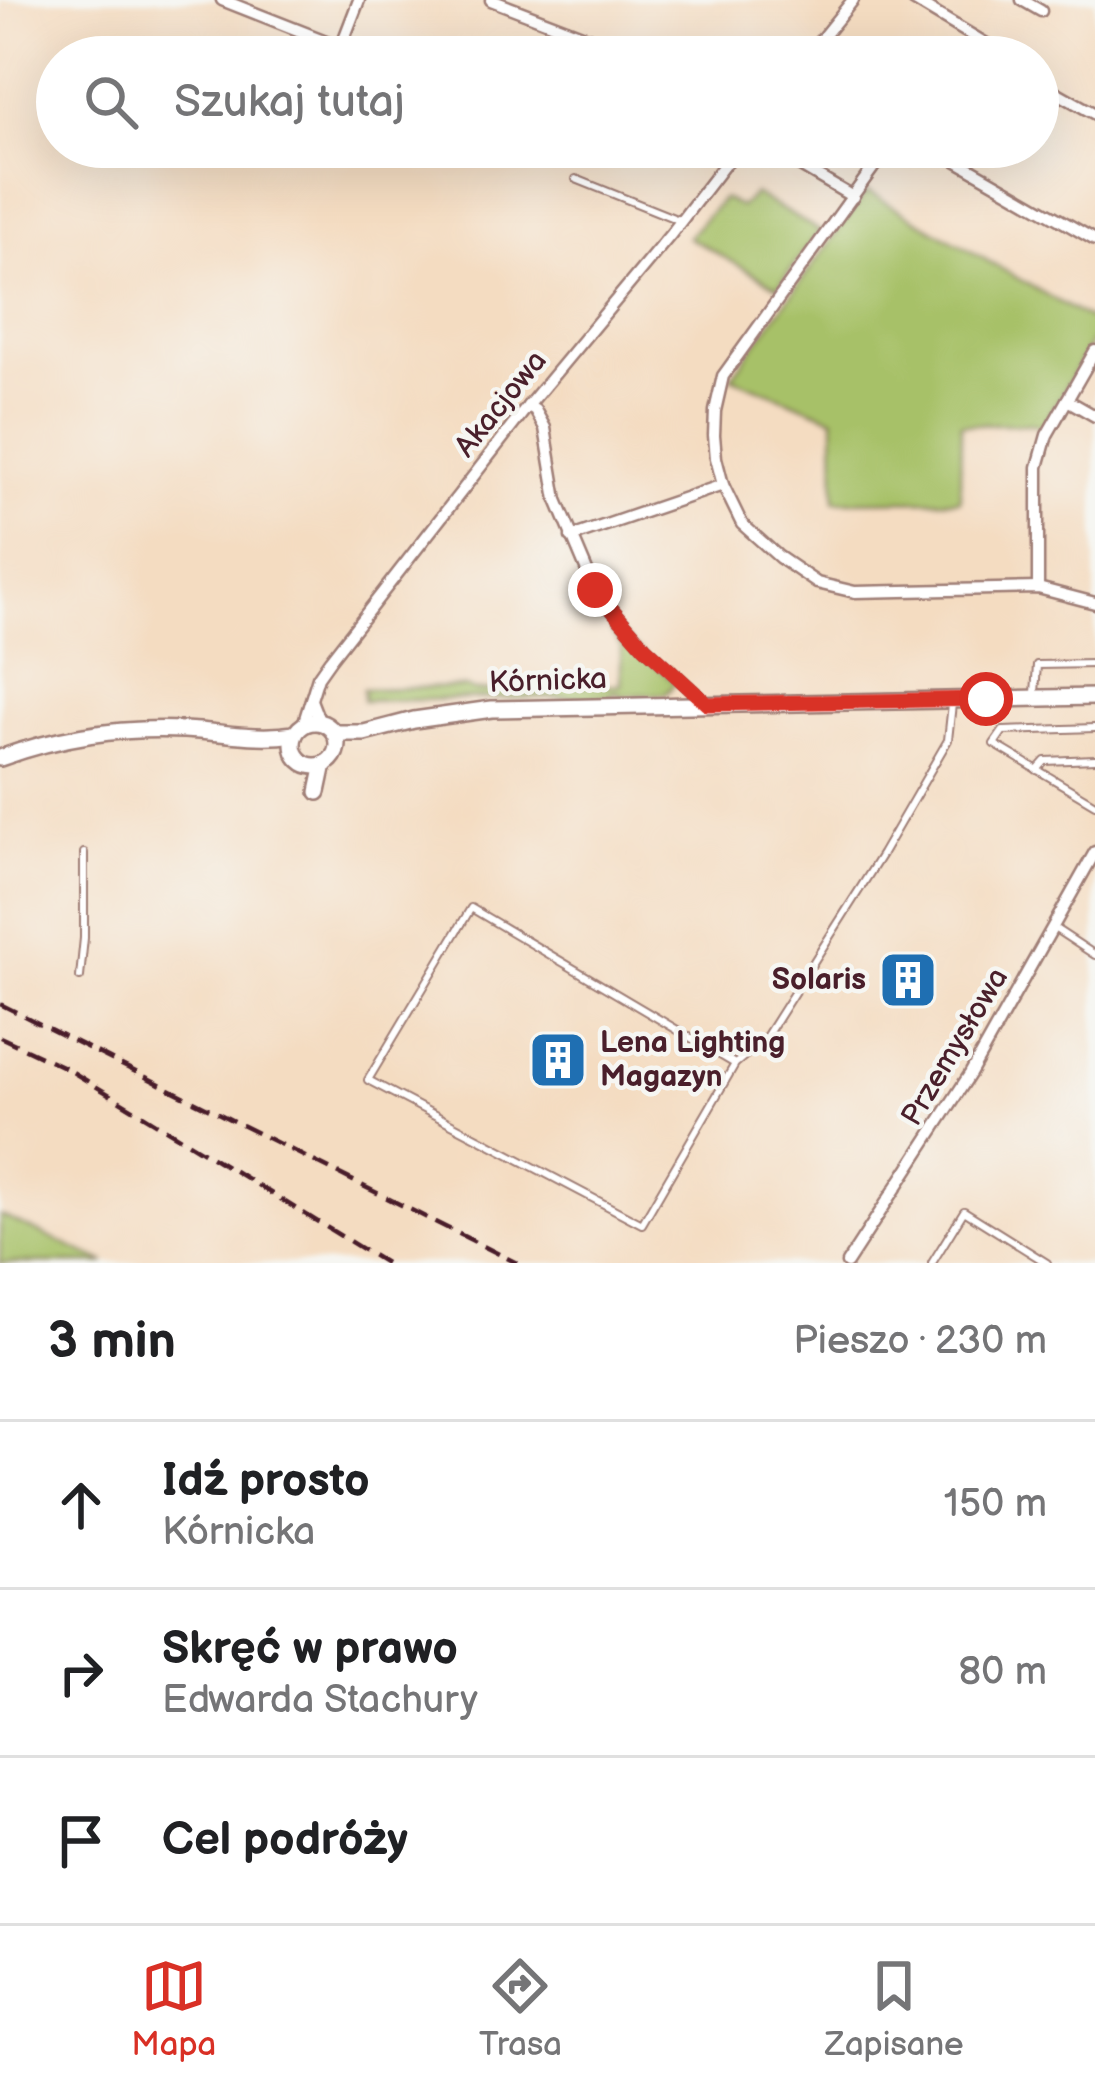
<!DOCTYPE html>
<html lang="pl">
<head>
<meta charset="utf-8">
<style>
  body { margin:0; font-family:"Balsamiq Sans",sans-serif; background:#f6f6f6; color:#202124 }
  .stop { position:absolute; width:36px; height:36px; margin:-27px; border:9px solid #d93025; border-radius:50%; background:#fff }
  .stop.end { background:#d93025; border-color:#fff; box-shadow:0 3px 12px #0008 }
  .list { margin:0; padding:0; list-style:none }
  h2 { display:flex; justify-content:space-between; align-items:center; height:156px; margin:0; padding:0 48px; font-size:51px }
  h2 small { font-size:39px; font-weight:400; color:#757577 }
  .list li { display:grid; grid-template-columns:78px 1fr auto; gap:36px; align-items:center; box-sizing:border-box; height:168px; padding:0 48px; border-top:3px solid #e0e0e0 }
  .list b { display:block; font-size:45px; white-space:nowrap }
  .list p { margin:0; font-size:39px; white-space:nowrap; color:#757577 }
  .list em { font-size:39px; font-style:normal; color:#757577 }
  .icon { flex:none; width:66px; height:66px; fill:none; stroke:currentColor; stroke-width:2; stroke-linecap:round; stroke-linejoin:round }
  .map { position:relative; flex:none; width:1095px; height:1263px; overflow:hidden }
  .search { position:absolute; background:#fff; box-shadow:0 12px 48px #0002; left:36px; right:36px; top:36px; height:132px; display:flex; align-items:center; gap:30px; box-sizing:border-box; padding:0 42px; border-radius:66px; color:#757577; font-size:45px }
  .sheet { height:660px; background:#fff }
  nav { display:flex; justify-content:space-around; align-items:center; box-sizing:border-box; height:168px; border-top:3px solid #e0e0e0; background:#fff; font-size:33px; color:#757577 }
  nav a { display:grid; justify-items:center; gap:6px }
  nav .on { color:#d93025 }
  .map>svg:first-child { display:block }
  .green { fill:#a7c167; stroke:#787049; stroke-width:3 }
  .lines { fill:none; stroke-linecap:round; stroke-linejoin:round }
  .lane-casing { stroke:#9f7e76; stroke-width:10 }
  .street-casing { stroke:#9f7e76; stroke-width:15 }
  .secondary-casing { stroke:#9f7e76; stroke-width:20 }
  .lane { stroke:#fff; stroke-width:6 }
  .street { stroke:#fff; stroke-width:10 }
  .secondary { stroke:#fff; stroke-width:15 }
  .rail { stroke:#4a1f2b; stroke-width:4.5; stroke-dasharray:18 9; stroke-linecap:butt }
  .route { stroke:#d93025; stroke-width:15 }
  .labels { text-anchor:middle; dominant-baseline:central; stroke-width:9; stroke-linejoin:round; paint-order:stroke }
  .street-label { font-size:30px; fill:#4a1f2b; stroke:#f6f6f2 }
  .poi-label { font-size:30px; font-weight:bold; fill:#4a1f2b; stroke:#f6f6f2; text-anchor:end }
</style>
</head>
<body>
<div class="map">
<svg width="1095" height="1263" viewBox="0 0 1095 1263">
  <rect width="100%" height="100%" fill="#f6f6f2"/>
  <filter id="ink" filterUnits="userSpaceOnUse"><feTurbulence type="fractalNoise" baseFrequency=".00833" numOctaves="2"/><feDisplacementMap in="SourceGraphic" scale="24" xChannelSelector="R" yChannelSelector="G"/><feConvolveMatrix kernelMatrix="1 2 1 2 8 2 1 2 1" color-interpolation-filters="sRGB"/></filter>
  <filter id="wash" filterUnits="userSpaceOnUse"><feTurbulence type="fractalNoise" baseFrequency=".004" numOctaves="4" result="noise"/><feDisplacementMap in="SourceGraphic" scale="48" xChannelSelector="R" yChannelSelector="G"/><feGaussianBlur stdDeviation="2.7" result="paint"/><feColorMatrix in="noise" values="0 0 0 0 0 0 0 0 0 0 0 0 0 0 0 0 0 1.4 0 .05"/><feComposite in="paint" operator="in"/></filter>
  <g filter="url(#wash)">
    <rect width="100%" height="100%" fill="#f4dcc1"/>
    <g class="green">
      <path d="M867 191 1095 323V336L1042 428 1033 424H961L960 500 835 501 834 418 731 377Z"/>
      <path d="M754 194 820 231 778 287 688 237 723 198 740 207Z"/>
      <path d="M615 627 675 683 666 694 619 696 618 692H613V696L363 701V689L465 687 474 691H540L545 686 621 685V646L609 630Z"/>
      <path d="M0 1215 106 1263H0Z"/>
    </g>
  </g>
  <g filter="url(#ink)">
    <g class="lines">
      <defs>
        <g id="lane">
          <path d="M576 179 681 221"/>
          <path d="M1035 693 1037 665 1095 664"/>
          <path d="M1095 728 1003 731 994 744 1095 804"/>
          <path d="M1037 770 1045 761 1095 759"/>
          <path d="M1054 928 1095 955"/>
          <path d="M80 977 84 938V853"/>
          <path d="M735 1064 471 908 368 1080 642 1224 735 1064 764 1040 882 854 948 740 952 704"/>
          <path d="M932 1263 964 1211 1047 1263"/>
        </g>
        <g id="street">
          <path d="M222 0 341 47"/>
          <path d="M491 0 639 57"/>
          <path d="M913 0 1008 57"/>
          <path d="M1022 0 1041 11"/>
          <path d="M337 57 359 0"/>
          <path d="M807 57 853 0"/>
          <path d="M967 57 977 40"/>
          <path d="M1038 78 1047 87 1095 114"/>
          <path d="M768 147 853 197"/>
          <path d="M888 147 723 376 715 411 714 435 716 458 723 485 742 524 779 557 817 583 855 592 1038 588 1095 603"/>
          <path d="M933 147 1095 240"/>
          <path d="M1067 400 1095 416"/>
          <path d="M528 406 535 410 545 428 557 500 595 590 645 647 707 704"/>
          <path d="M571 537 723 485"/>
          <path d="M1038 588V467L1047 435 1095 351"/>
          <path d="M311 700 320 723"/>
          <path d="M303 725 318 677 330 660 528 406 671 234 738 147"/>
          <path d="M847 1263 970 1074 1095 852"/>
        </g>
        <g id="secondary">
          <circle cx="315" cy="744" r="22"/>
          <path d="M334 733H364L414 720 492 709 1095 697"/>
          <path d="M0 758C61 736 119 727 184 730 224 732 255 740 295 734"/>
          <path d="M318 792 324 764"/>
        </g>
      </defs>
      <use href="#lane" class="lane-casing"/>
      <use href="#street" class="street-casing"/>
      <use href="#secondary" class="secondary-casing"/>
      <use href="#lane" class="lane"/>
      <use href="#street" class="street"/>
      <use href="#secondary" class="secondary"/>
      <g class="rail">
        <path d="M0 1004 517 1263"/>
        <path d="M0 1037 66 1068 385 1263"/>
      </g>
    </g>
  </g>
  <g class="lines" filter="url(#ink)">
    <path class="route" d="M595 590 645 647 707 704 986 699"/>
  </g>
  <defs>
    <symbol id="building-square" viewBox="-11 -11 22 22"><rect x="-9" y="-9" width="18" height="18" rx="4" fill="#1f6fb2" stroke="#f6f6f2"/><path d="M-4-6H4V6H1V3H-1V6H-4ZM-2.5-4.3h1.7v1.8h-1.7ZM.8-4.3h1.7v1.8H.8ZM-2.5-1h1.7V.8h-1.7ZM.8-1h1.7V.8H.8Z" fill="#fff"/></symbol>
  </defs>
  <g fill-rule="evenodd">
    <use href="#building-square" x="875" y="947" width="66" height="66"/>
    <use href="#building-square" x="525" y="1027" width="66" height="66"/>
  </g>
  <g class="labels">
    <g class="street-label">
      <text transform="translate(501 404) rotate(-51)">Akacjowa</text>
      <text transform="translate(548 681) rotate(-2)">Kórnicka</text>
      <text transform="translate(955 1047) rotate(-59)">Przemysłowa</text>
    </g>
    <g class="poi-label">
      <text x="866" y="980">Solaris</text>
      <text x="600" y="1043" text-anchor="start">Lena Lighting<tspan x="600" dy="34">Magazyn</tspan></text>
    </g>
  </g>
</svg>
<div class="stop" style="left:986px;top:699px"></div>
<div class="stop end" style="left:595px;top:590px"></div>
<div class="search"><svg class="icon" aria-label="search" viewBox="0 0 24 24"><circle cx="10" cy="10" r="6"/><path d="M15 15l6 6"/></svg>Szukaj tutaj</div>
</div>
<section class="sheet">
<h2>3 min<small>Pieszo · 230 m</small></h2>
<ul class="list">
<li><svg class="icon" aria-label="ahead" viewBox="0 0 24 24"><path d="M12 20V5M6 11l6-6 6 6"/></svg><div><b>Idź prosto</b><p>Kórnicka</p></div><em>150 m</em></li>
<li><svg class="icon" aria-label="right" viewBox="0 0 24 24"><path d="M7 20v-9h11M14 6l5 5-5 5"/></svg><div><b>Skręć w prawo</b><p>Edwarda Stachury</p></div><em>80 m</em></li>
<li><svg class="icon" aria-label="arrive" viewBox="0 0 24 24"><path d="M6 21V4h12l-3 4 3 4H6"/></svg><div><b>Cel podróży</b></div></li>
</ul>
</section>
<nav>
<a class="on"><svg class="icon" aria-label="map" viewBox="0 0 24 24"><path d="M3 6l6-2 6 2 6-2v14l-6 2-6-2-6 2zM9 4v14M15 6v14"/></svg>Mapa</a>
<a><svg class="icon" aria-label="directions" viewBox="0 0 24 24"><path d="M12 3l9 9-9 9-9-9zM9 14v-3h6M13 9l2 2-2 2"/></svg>Trasa</a>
<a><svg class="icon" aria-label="saved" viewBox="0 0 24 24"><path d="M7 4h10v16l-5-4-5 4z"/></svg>Zapisane</a>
</nav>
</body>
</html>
